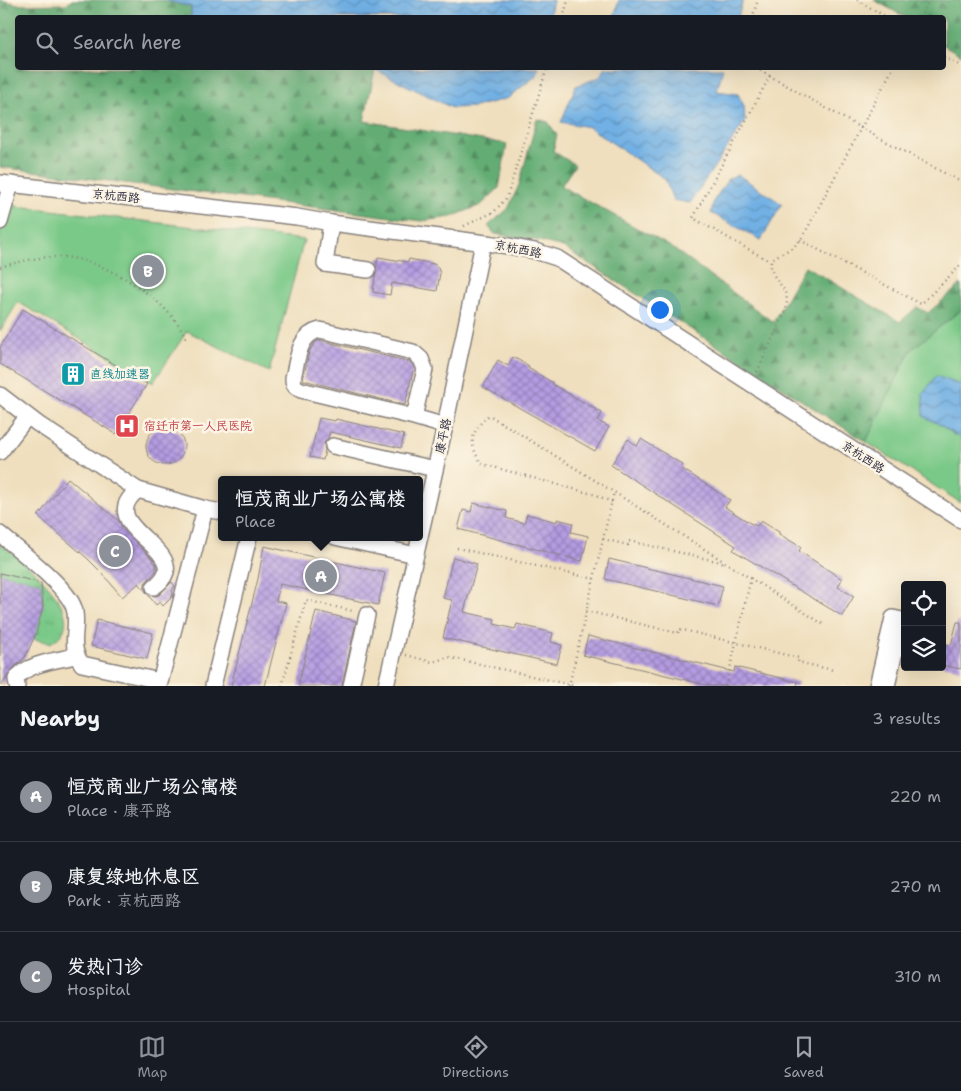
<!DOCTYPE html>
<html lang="en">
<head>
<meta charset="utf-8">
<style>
  body { margin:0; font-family:"Shantell Sans","LXGW WenKai TC",sans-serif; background:#20242c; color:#f1f3f6 }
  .controls { position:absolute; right:15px; bottom:15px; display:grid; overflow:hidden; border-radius:5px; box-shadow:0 5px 20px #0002 }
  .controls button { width:45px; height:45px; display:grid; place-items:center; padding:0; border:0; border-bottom:1px solid #363941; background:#171b24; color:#f1f3f6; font:25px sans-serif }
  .you { position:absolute; left:659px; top:309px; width:18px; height:18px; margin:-12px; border:4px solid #fff; border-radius:50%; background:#1a73e8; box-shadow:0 0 0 8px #1a73e833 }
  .badge { display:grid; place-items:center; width:32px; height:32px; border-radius:50%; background:#8c9099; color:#fff; font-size:16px; font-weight:700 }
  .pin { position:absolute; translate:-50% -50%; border:2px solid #fff; box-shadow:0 1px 5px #0006 }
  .popup { position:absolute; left:218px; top:476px; width:205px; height:65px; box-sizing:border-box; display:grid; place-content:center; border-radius:5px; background:#171b24; filter:drop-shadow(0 1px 4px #0005); font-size:16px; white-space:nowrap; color:#9ea1a6 }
  .popup b { font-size:19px; color:#f1f3f6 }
  .popup::after { content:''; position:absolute; left:50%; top:100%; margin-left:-10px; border:10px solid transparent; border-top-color:#171b24 }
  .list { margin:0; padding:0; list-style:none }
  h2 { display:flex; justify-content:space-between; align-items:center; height:65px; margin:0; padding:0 20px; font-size:21px }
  h2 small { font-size:16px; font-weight:400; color:#9ea1a6 }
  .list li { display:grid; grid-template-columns:32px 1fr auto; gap:15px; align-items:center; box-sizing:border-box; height:90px; padding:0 20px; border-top:1px solid #363941 }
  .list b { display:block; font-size:19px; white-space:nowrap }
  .list p { margin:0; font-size:16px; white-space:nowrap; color:#9ea1a6 }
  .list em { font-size:16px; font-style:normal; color:#9ea1a6 }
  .icon { flex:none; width:28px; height:28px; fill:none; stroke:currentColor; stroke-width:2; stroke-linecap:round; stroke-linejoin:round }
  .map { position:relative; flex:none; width:961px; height:686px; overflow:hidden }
  .search { position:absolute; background:#171b24; box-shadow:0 5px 20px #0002; left:15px; right:15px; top:15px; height:55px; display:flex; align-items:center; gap:12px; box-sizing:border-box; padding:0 18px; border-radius:5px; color:#9ea1a6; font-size:19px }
  .sheet { height:335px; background:#171b24 }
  nav { display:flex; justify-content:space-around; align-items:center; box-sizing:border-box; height:70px; border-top:1px solid #363941; background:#171b24; font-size:14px; color:#9ea1a6 }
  nav a { display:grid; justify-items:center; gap:2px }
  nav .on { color:#8c9099 }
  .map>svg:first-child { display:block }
  .grass { fill:url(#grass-tufts); stroke:#4e7662 }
  .forest { fill:url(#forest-firs); stroke:#426858 }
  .garden { fill:#7ac988; stroke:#4e7662 }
  .water { fill:url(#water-waves); stroke:#4a6990 }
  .building { fill:url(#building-cross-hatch) }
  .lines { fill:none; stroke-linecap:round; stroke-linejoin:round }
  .minor-casing { stroke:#88807c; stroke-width:18 }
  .path { stroke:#88807c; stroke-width:2.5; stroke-dasharray:1 4; stroke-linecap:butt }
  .minor { stroke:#fff; stroke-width:15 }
  .labels { text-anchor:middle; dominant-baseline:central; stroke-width:5; stroke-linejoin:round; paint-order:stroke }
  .street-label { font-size:12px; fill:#22223b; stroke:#fcf5e5 }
  .culture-label { font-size:12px; fill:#0d838f; stroke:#fcf5e5; text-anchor:start }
  .health-label { font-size:12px; fill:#be3a42; stroke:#fcf5e5; text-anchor:start }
</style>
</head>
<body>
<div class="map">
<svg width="961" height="686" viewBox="0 0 961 686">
  <defs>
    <pattern id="grass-tufts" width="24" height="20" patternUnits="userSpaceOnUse" patternTransform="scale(1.25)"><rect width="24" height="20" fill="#7ac988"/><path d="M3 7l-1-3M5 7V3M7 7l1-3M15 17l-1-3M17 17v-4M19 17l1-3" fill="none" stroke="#69ac76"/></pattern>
    <pattern id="forest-firs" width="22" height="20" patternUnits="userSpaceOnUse" patternTransform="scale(1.25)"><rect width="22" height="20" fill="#63ad74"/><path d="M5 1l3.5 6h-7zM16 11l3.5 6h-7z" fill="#518c60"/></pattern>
    <pattern id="water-waves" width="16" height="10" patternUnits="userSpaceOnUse" patternTransform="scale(1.25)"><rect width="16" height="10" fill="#71b0e4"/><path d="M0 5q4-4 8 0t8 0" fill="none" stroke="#5c8fba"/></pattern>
    <pattern id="building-cross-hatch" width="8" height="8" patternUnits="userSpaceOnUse" patternTransform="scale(1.25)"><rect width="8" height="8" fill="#b59ce2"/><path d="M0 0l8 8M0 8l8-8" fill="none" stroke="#937fb8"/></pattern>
  </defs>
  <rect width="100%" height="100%" fill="#fcf5e5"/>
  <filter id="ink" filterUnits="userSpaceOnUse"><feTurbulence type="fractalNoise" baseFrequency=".02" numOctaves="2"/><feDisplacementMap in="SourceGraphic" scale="10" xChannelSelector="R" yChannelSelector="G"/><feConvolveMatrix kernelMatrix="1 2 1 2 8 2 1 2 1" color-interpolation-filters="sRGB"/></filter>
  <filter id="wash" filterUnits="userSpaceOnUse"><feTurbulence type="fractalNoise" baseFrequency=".0096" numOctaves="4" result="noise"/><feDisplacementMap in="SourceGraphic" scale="20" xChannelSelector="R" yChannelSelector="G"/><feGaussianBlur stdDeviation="1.12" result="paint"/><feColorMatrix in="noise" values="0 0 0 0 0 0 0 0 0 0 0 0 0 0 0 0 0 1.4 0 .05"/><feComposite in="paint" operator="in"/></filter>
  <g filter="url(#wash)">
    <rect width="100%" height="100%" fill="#efdfbe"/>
    <path class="grass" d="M0 544C22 559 98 619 50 643L34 639 43 606 41 583 0 573Z"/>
    <g class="forest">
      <path d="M0 0 22 5 67 4 72 0H163L191 7V17L18 18V68H372L375 69 364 121 507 144 499 188 481 205 451 217 422 221 0 167Z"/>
      <path d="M874 0H961V55L944 45V18L905 17Z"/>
      <path d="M537 119 548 122 557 135 553 151 575 165 561 186 671 247 773 322 805 266 900 322 917 307 928 313 961 284V310L911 350 866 442 563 247 539 241 495 234 488 226 508 209 519 185Z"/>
    </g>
    <g class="garden">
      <path d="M0 204 304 240 269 372 187 331 153 383 18 302 0 331Z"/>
      <path d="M961 310V503L866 442 911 350Z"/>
    </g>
    <g class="water">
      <path d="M163 0H553L549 18H191V7Z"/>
      <path d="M619 0H743L738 17H614Z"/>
      <path d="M372 68H539L537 75 508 98 475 107 452 108Z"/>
      <path d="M606 68H723L717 91 738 94 744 106 745 121 690 203 673 200 665 179 589 127 561 122 576 86 600 77Z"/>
      <path d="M738 175 782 204 761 240 711 213 714 200 729 178Z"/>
      <path d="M936 376 961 385V437L954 435 941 425 924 417 923 394Z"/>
    </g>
    <g id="blocks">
      <g class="building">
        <path d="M378 257 408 262 409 259 434 264 437 266 440 273 437 291 392 283 390 295 373 292Z"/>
        <path d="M23 309 147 384 116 434 0 364V347Z"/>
        <path d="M319 340 410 362 414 367 405 405 303 380 309 352 314 344Z"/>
        <path d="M513 357 529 366 528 368 553 383 552 384 602 413 598 421 609 427 595 451 483 387 498 360 508 366Z"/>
        <path d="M319 418 335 421 336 419 404 435 401 448 330 432 328 438 324 443 325 450 323 460 310 457Z"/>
        <circle cx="165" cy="446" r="19"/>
        <path d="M628 439 637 446 641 439 683 465 681 468 730 500 725 507 750 523 757 526 761 521 779 532V534L801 547 799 551 842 579 838 587 854 596 842 616 733 550 736 546 611 465Z"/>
        <path d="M68 478 119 521 123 529 151 558 156 565V571L145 583V588L147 593 155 596 159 595 172 582 175 586 172 591 173 593 172 597 163 606 160 602 156 605 139 583 122 597 102 573 87 558 38 516Z"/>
        <path d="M473 503 507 511 506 518 524 523 527 514 557 522V519L573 523 571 532 588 536 582 561 458 529 463 510 471 512Z"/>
        <path d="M264 546 385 573 378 605 280 584 276 601 286 603 265 686H231L258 579Z"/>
        <path d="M453 557 477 564 464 612 495 619 494 624 515 629 517 624 553 633 551 642 562 645 557 664 443 638 452 600 443 598Z"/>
        <path d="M609 559 723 586 718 606 605 579Z"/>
        <path d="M0 573 41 583 43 606 36 634 24 659 13 668 1 686Z"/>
        <path d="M316 611 356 621 342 686H298Z"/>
        <path d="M97 620 153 633 147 659 91 646Z"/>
        <path d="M957 622H961V669L942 665V644L951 645Z"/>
        <path d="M588 636 734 672 735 667 798 682 797 686H711L583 655Z"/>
      </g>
    </g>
  </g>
  <g filter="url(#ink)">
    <use href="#blocks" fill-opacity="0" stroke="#88807c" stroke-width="1"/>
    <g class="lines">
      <defs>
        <g id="minor">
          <path d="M0 183 297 217 331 223 509 246 535 251 557 258 961 520"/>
          <path d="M0 222 11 184"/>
          <path d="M331 223 325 264 368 270"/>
          <path d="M0 395 38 424 138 490 205 509 159 686"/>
          <path d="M414 417 301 390C295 387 293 385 293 378 298 359 298 335 320 330L413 352 421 359 425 369 414 417 445 426"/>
          <path d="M333 446 435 469"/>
          <path d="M0 452 27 417"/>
          <path d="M138 490C96 523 173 544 166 572 164 579 159 583 154 587"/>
          <path d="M205 509 222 512"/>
          <path d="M0 534C18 550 67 586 74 608 80 627 67 645 82 664L160 681"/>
          <path d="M335 537 416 555"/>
          <path d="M17 686 16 679C25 664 58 660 76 656"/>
          <path d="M213 686 249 537"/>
          <path d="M351 686 367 615"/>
          <path d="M386 686 445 426 483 243"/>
          <path d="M877 686 893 618 902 620 887 686"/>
        </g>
      </defs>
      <use href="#minor" class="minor-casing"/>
      <g class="path">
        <path d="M857 0 888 18"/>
        <path d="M563 18 568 0"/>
        <path d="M752 18 758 0"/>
        <path d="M920 18 929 0"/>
        <path d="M944 57 961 66"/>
        <path d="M756 68 861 128 961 182"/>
        <path d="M770 76 693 218 771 262"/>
        <path d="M464 226 494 212 507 197 547 68"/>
        <path d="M800 240 921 304 961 265"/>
        <path d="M0 267C22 261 41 256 64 257 106 260 171 301 187 340"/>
        <path d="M757 372 786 310C789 293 784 290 775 277 762 256 781 256 793 247 799 243 802 237 806 231L893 68"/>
        <path d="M612 502 596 495 482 464C467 443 471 431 489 415L609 489 826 626"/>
        <path d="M603 539 628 545 629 541 725 563"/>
        <path d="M457 548 594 579"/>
        <path d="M586 611 678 633 679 629 799 658 798 662 833 670"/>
        <path d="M406 655 432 662 449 657 575 686"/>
        <path d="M282 686 306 600 353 611"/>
        <path d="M569 686 614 492"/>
        <path d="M726 686 751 578"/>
      </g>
      <use href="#minor" class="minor"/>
    </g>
  </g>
  <defs>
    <symbol id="building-square" viewBox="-11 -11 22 22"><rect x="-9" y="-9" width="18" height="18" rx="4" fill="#0f9aa8" stroke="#fcf5e5"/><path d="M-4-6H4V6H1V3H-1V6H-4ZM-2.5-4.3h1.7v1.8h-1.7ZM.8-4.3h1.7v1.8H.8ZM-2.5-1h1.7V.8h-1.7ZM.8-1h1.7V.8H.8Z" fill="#fff"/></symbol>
    <symbol id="hospital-square" viewBox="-11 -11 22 22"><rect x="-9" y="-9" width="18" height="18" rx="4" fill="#e0444e" stroke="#fcf5e5"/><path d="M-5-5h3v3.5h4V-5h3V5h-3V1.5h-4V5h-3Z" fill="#fff"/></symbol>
  </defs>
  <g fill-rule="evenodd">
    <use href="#building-square" x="59" y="360" width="28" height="28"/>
    <use href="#hospital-square" x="113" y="412" width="28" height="28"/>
  </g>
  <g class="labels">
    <g class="street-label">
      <text transform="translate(116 196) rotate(6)">京杭西路</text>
      <text transform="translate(518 249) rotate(11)">京杭西路</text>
      <text transform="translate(443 436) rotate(-78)">康平路</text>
      <text transform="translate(863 457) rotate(33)">京杭西路</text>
    </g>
    <g class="culture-label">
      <text x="90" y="374">直线加速器</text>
    </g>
    <g class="health-label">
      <text x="144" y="426">宿迁市第一人民医院</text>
    </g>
  </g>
</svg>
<div class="controls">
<button><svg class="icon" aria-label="locate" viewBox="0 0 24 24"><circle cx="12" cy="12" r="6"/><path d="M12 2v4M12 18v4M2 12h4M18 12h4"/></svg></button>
<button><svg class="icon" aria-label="layers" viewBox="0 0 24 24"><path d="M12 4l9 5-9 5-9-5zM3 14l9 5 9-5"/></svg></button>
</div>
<div class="you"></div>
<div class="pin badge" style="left:321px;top:576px">A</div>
<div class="popup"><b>恒茂商业广场公寓楼</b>Place</div>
<div class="pin badge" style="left:148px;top:271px">B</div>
<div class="pin badge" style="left:115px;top:551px">C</div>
<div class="search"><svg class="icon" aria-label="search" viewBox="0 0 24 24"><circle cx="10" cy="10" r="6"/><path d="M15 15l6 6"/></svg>Search here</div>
</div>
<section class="sheet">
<h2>Nearby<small>3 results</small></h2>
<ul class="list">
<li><span class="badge">A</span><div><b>恒茂商业广场公寓楼</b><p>Place · 康平路</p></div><em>220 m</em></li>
<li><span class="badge">B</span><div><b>康复绿地休息区</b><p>Park · 京杭西路</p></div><em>270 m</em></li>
<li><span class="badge">C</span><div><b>发热门诊</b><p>Hospital</p></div><em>310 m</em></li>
</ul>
</section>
<nav>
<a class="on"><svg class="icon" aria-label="map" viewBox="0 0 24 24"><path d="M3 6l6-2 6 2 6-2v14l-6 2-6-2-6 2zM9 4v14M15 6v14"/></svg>Map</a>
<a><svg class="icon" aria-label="directions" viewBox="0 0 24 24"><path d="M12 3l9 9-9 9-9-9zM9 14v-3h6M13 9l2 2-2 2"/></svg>Directions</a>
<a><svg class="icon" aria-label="saved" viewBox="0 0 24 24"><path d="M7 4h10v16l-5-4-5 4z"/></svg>Saved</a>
</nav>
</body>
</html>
